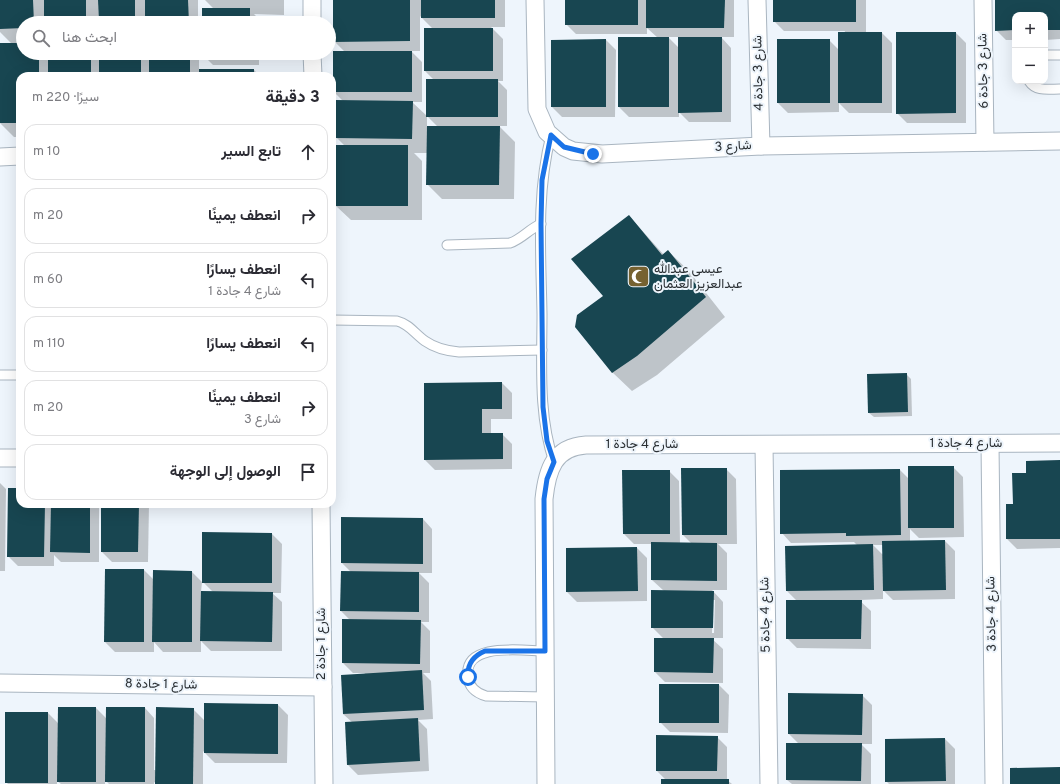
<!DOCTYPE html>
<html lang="ar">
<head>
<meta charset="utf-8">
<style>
  body { margin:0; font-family:Overpass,Vazirmatn,sans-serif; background:#f2f2f3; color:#2b2b33; direction:rtl }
  .controls { position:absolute; right:12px; top:12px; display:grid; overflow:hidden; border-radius:8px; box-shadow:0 4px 16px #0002 }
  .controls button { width:36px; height:36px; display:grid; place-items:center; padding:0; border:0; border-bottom:1px solid #e1e1e2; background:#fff; color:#2b2b33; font:20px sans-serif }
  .stop { position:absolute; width:12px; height:12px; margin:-9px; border:3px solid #1a73e8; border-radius:50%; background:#fff }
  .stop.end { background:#1a73e8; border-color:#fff; box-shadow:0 1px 4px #0008 }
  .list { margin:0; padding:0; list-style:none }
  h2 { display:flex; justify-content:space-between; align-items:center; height:52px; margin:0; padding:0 16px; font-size:17px }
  h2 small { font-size:13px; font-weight:400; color:#7c7c81 }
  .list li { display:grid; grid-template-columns:26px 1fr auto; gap:12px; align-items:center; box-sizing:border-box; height:56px; margin:0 8px 8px; padding:0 8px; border:1px solid #e1e1e2; border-radius:12px }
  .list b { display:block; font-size:15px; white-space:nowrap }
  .list p { margin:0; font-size:13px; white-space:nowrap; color:#7c7c81 }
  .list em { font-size:13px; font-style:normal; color:#7c7c81 }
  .icon { flex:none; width:22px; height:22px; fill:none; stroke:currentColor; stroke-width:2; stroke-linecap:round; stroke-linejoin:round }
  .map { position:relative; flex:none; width:1060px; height:784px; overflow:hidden; direction:ltr }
  .search { position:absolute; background:#fff; box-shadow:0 4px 16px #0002; left:16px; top:16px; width:320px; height:44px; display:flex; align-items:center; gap:10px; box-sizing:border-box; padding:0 14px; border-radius:22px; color:#7c7c81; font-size:15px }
  .panel { position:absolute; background:#fff; box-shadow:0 4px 16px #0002; left:16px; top:72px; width:320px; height:436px; border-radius:12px; direction:rtl }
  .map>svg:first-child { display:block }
  .shadow { fill:#0003; fill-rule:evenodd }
  .building { fill:#184651 }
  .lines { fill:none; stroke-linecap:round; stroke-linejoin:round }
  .service-casing { stroke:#a9b5c0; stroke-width:11 }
  .minor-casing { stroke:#a9b5c0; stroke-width:19 }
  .service { stroke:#fff; stroke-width:9 }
  .minor { stroke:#fff; stroke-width:17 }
  .route { stroke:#1a73e8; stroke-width:5 }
  .labels { text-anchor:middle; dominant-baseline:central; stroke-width:4; stroke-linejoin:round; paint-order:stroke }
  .street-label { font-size:13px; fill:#2a2f33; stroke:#eef5fc }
  .poi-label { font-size:13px; fill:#2a2f33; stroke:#eef5fc; text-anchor:start }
</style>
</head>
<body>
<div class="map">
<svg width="1060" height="784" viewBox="0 0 1060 784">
  <rect width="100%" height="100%" fill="#eef5fc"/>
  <g class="shadow">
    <path d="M0 0H198V23H103L100 20V23H23V53H48L49 55V53H93L100 60V53H148L150 56V53H199V70H254L260 76H20V137H14L0 123V59L12 44 0 32Z"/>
    <path d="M205 0H284V15L254 14 259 19V23H203L214 9Z"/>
    <path d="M334 0H505V27H491L503 39V81H498L507 90V126H499L515 142 514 199H442L427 184V153H414L422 161V220H351L336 206 345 146 336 137 343 101 334 92 345 52 334 41ZM420 16 433 29 425 71 434 80 427 116 438 127H427V116L412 102H422V62L411 51H420Z"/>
    <path d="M566 0H734V37H721L731 48V122H689L679 112V117H629L619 107V38H658L647 28V34H576L566 24ZM668 37H679V48Z"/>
    <path d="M774 0H866V33H882L892 43V113H849L839 103V112L788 113 778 103 829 40 839 50 845 31H784L774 21Z"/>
    <path d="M996 0H1060V39L1045 40V15H1015V40H1006L996 30Z"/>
    <path d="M956 33 966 43V123H907L897 113Z"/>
    <path d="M606 40 616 50 615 117H562L552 107Z"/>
    <path d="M203 53H259V65H213L203 55Z"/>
    <path d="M629 216 664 255 668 251 688 270 725 317 657 375 632 391 612 372 605 296Z"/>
    <path d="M906 374 911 379 912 416 874 417 869 413Z"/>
    <path d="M502 383 512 393V419H491V434H502L512 444V469L435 470 425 460Z"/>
    <path d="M1060 461V548L1017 549 1007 539 1014 505 1027 474Z"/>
    <path d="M953 467 963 477 964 537 919 538 910 529V541H945L955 551V599L893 600 883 590V599L859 600 871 611V649L797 648 787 638 797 601 787 591 857 545 854 542 791 543 782 533 900 470 909 479ZM873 545H883V555Z"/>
    <path d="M726 469 736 479 737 544H718L727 553V590H712L723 602V638H711L723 649V683L665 682 655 672 664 639 652 627 664 591 652 580V544H634L624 534 669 471 679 481 680 543H691L683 535ZM713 600H715L714 633H712Z"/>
    <path d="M0 483 6 489 5 571H0Z"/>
    <path d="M20 489V504H99V562H61L54 555V566H18L8 556Z"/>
    <path d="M102 504H149L148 562H112L102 552Z"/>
    <path d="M423 519 432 529V573H419L429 583V622H421L430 631V673H423L431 681 433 719 418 720 427 729 429 771 358 775 348 765 353 723 343 714 365 673H353L343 663 351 621 341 611 342 572H351L342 563Z"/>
    <path d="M272 534 282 544 281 593H272L282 602V651H211L201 641V652H163L154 642V652H115L105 642 144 570 154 580 192 572 202 582 201 592H213L203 582Z"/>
    <path d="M637 548 647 558V601L577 602 567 592Z"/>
    <path d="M719 685 729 695 728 733 670 732 660 722Z"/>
    <path d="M862 695 872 705V744H861L871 754V784H792L787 780 799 744 789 734Z"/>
    <path d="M278 705 288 715 287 763H215L203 751V784H157L154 782V784H109L105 780V784H61L57 781V784H8L6 782 48 713 58 723 96 708 107 719 145 708 154 718V770H156L193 709 205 721Z"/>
    <path d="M717 737 727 747V780L732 784H662L666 780 657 771Z"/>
    <path d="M945 739 955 749V784H889L886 781Z"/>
  </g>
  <g class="building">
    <path d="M0 0H33L34 23H23V28L0 29Z"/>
    <rect x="44" y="0" width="42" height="23"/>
    <path d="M98 0H135V20H99Z"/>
    <path d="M145 0H188L189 23H145Z"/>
    <path d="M333 0H410V41L333 42Z"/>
    <rect x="421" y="0" width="74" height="18"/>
    <rect x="565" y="0" width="73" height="25"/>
    <path d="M646 0H725L724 28H646Z"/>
    <rect x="773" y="0" width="83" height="22"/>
    <path d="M995 0H1060V30H1045V15H1015V30L995 31Z"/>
    <rect x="202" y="8" width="48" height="15"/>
    <rect x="424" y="28" width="69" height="43"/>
    <rect x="838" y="32" width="44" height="71"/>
    <path d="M896 32H956V113L896 114Z"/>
    <rect x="618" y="37" width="51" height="70"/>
    <path d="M678 37H722V112L678 113Z"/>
    <path d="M606 39V107H551V40Z"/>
    <rect x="777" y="39" width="53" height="64"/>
    <path d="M0 43H23V53H39V76H20V123H0Z"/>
    <rect x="333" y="51" width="79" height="41"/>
    <rect x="48" y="53" width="43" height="23"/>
    <rect x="99" y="53" width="42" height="23"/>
    <rect x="149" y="53" width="41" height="23"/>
    <rect x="202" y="53" width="48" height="3"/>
    <rect x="199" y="69" width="55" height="7"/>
    <rect x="426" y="79" width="72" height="38"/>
    <path d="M335 100 413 101 412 139 335 138Z"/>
    <path d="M427 126H500L499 185H426Z"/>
    <rect x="335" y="145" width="73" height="61"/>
    <path d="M629 215 662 255 668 250 706 297 637 356 612 373 575 327 577 315 603 296 571 259Z"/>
    <path d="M907 373 908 412 868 413 867 374Z"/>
    <path d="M502 382V409H482V433H503V459L424 460V383Z"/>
    <path d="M1060 460V539H1006V504H1013L1012 473H1026V461Z"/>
    <rect x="908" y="466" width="46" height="62"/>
    <path d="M681 468H727V535H682Z"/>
    <path d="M900 469 901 535 846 536V533L780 534V470Z"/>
    <path d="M622 470H670V534H623Z"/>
    <path d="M8 488H20V504H45L44 557H7Z"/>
    <path d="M51 504H90V553L50 552Z"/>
    <path d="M101 504H139L138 552H101Z"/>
    <path d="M341 517 423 518V564L341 563Z"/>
    <path d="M202 532 272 533V583H202Z"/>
    <path d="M945 540 946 590 883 591 882 541Z"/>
    <path d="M651 542 717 543V581L651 580Z"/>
    <path d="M873 544 874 590 786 591 785 546Z"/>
    <path d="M637 547 638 591 566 592V548Z"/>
    <path d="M105 569H144V642H104Z"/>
    <path d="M153 570 192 571V642H152Z"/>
    <path d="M341 571 419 572V612L340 611Z"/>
    <path d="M651 590 714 591 713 628H651Z"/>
    <path d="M201 591 273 592 272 642 200 641Z"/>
    <path d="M786 600H862L861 639H786Z"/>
    <path d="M342 619 421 620 420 664 342 663Z"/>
    <path d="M654 638H714L713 673 654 672Z"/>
    <path d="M422 670 424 710 343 714 341 675Z"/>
    <rect x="659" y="684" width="60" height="39"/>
    <path d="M788 693 863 694 862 735 788 734Z"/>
    <path d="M204 703 278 704V754L204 753Z"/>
    <path d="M58 707H96V782H57Z"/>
    <path d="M106 707H145V782H105Z"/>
    <path d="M156 707 194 708 193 784H155Z"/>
    <rect x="5" y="712" width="43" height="71"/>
    <path d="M418 718 420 761 347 765 345 722Z"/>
    <path d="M656 735 718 736 717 771H656Z"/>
    <path d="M945 738 946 781 885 782V739Z"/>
    <path d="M786 743H862L861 781 786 780Z"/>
    <path d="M1060 767V784H1010V768Z"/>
    <rect x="661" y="779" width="68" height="5"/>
  </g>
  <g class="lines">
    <defs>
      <g id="service">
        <path d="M1045 55H1060"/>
        <path d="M1029 81C1036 92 1049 89 1060 89"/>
        <path d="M551 135C536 194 541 255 542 314 542 364 538 415 554 462"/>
        <path d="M447 245 510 243C522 239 529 229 541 224"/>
        <path d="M332 320 397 321C409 324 415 334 425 341 435 348 447 351 459 352L542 350"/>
        <path d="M0 375H20"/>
        <path d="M545 651C523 651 463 641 468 677 469 687 476 693 486 696L545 697"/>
      </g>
      <g id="minor">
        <path d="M312 0V23"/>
        <path d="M535 0 537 109 547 132 564 147 573 151 602 154 761 146 1060 141"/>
        <path d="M757 0 761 146"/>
        <path d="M983 0 985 142"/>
        <path d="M312 53 313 76"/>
        <path d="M0 157 20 156"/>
        <path d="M990 444 994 784"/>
        <path d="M764 445 769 784"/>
        <path d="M0 458H20"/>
        <path d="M321 504 324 784"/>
        <path d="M0 683 323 687"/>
        <path d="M546 784 544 499C547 470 554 447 586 445L1060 443"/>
      </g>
    </defs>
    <use href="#service" class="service-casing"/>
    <use href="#minor" class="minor-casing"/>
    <use href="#service" class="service"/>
    <use href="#minor" class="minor"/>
  </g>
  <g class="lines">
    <path class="route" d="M468 677C467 664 473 656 485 651H545L544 499 547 479 554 462 547 441 543 407 541 224 542 180 551 135 564 147 593 154"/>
  </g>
  <defs>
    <symbol id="mosque-square" viewBox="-11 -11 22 22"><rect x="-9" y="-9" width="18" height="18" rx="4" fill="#766231" stroke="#eef5fc"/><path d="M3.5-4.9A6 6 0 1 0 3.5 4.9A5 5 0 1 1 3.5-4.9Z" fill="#fff"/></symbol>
  </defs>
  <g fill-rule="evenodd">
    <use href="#mosque-square" x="626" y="264" width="25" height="25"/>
  </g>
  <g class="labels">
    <g class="street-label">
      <text transform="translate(984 71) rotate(-91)">شارع 3 جادة 6</text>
      <text transform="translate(759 73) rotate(-91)">شارع 3 جادة 4</text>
      <text transform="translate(733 147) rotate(-3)">شارع 3</text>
      <text x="966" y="444">شارع 4 جادة 1</text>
      <text x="642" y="445">شارع 4 جادة 1</text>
      <text transform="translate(992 614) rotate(-91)">شارع 4 جادة 3</text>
      <text transform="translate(766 615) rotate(-91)">شارع 4 جادة 5</text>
      <text transform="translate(322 644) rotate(-90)">شارع 1 جادة 2</text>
      <text transform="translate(161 685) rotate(1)">شارع 1 جادة 8</text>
    </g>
    <g class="poi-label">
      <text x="654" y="270">عيسى عبدالله<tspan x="654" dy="15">عبدالعزيز العثمان</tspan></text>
    </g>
  </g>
</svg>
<div class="controls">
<button>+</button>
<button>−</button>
</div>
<div class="stop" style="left:468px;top:677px"></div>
<div class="stop end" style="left:593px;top:154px"></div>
<div class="search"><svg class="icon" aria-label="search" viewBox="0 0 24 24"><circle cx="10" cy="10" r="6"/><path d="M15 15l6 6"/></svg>ابحث هنا</div>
<section class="panel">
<h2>3 دقيقة<small>سيرًا · 220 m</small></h2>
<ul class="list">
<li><svg class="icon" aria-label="ahead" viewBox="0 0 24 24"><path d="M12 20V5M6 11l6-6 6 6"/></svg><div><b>تابع السير</b></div><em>10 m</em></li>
<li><svg class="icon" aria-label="right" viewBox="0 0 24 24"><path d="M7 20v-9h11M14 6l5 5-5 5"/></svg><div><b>انعطف يمينًا</b></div><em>20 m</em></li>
<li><svg class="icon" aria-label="left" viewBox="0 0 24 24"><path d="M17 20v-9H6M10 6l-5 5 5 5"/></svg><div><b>انعطف يسارًا</b><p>شارع 4 جادة 1</p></div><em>60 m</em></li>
<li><svg class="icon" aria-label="left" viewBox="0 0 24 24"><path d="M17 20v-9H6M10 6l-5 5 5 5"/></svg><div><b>انعطف يسارًا</b></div><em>110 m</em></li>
<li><svg class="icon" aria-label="right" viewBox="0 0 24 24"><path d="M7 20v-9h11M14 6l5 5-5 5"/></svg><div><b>انعطف يمينًا</b><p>شارع 3</p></div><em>20 m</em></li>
<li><svg class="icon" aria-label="arrive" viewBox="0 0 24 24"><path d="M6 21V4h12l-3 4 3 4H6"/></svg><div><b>الوصول إلى الوجهة</b></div></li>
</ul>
</section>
</div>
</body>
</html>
